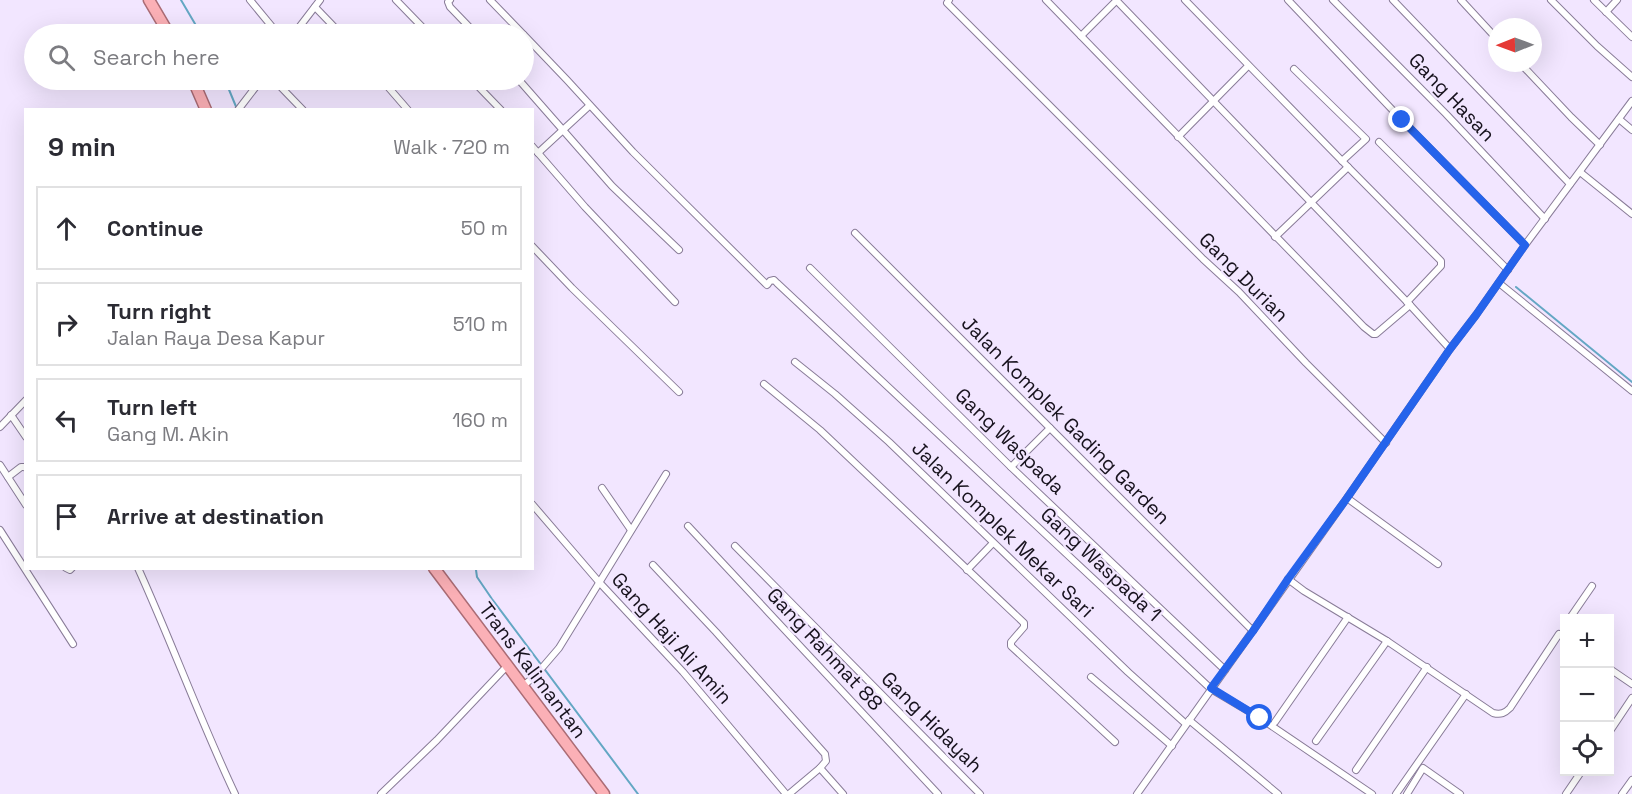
<!DOCTYPE html>
<html lang="en">
<head>
<meta charset="utf-8">
<style>
  body { margin:0; font-family:"Space Grotesk",sans-serif; background:#f7f7f7; color:#2b2b33 }
  .controls { position:absolute; right:18px; bottom:18px; display:grid; overflow:hidden; border-radius:0px; box-shadow:0 6px 24px #0002 }
  .controls button { width:54px; height:54px; display:grid; place-items:center; padding:0; border:0; border-bottom:2px solid #e1e1e2; background:#fff; color:#2b2b33; font:30px sans-serif }
  .compass { position:absolute; left:1488px; top:18px; width:54px; height:54px; border-radius:50%; background:#fff; box-shadow:0 6px 24px #0002; rotate:269deg }
  .stop { position:absolute; width:18px; height:18px; margin:-14px; border:4px solid #2563eb; border-radius:50%; background:#fff }
  .stop.end { background:#2563eb; border-color:#fff; box-shadow:0 2px 6px #0008 }
  .list { margin:0; padding:0; list-style:none }
  h2 { display:flex; justify-content:space-between; align-items:center; height:78px; margin:0; padding:0 24px; font-size:26px }
  h2 small { font-size:20px; font-weight:400; color:#7c7c81 }
  .list li { display:grid; grid-template-columns:39px 1fr auto; gap:18px; align-items:center; box-sizing:border-box; height:84px; margin:0 12px 12px; padding:0 12px; border:2px solid #e1e1e2; border-radius:0px }
  .list b { display:block; font-size:22px; white-space:nowrap }
  .list p { margin:0; font-size:20px; white-space:nowrap; color:#7c7c81 }
  .list em { font-size:20px; font-style:normal; color:#7c7c81 }
  .icon { flex:none; width:33px; height:33px; fill:none; stroke:currentColor; stroke-width:2; stroke-linecap:round; stroke-linejoin:round }
  .map { position:relative; flex:none; width:1632px; height:794px; overflow:hidden }
  .search { position:absolute; background:#fff; box-shadow:0 6px 24px #0002; left:24px; top:24px; width:510px; height:66px; display:flex; align-items:center; gap:15px; box-sizing:border-box; padding:0 21px; border-radius:33px; color:#7c7c81; font-size:22px }
  .panel { position:absolute; background:#fff; box-shadow:0 6px 24px #0002; left:24px; top:108px; width:510px; height:462px; border-radius:0px }
  .map>svg:first-child { display:block }
  .lines { fill:none; stroke-linecap:round; stroke-linejoin:round }
  .stream { stroke:#64a7c4; stroke-width:2 }
  .minor-casing { stroke:#897c98; stroke-width:8 }
  .trunk-casing { stroke:#ab6c75; stroke-width:13 }
  .minor { stroke:#fff; stroke-width:6 }
  .trunk { stroke:#fbb0b6; stroke-width:10 }
  .route { stroke:#2563eb; stroke-width:8 }
  .labels { text-anchor:middle; dominant-baseline:central; stroke-width:4.5; stroke-linejoin:round; paint-order:stroke }
  .street-label { font-size:20px; fill:#17121d; stroke:#f2e6ff }
</style>
</head>
<body>
<div class="map">
<svg width="1632" height="794" viewBox="0 0 1632 794">
  <rect width="100%" height="100%" fill="#f2e6ff"/>
  <g class="lines">
    <g class="stream">
      <path d="M181 0 201 34"/>
      <path d="M225 80 237 109"/>
      <path d="M1516 287 1632 382"/>
      <path d="M477 568 476 570 477 577 492 599 638 794"/>
    </g>
    <defs>
      <g id="minor">
        <path d="M250 0 278 34"/>
        <path d="M396 0 429 34"/>
        <path d="M450 0 448 2 450 7 476 34"/>
        <path d="M490 0 523 34"/>
        <path d="M949 0 947 3 1203 259 1239 292 1306 363 1386 443"/>
        <path d="M1046 0 1364 327 1373 334H1376L1410 305"/>
        <path d="M1116 0 1410 305 1450 349"/>
        <path d="M1185 0 1348 167 1275 237"/>
        <path d="M1288 0 1402 120 1525 245"/>
        <path d="M1333 0 1446 114 1545 219"/>
        <path d="M1393 0 1570 184"/>
        <path d="M1461 0 1497 39"/>
        <path d="M1551 0 1597 46 1632 77"/>
        <path d="M1594 0 1632 37"/>
        <path d="M315 7 341 34"/>
        <path d="M1606 12 1617 0"/>
        <path d="M294 34 320 0"/>
        <path d="M524 35 567 80 633 152 767 285 770 281 774 280 777 283 1211 689 1260 718 1372 794"/>
        <path d="M1081 36 1117 0"/>
        <path d="M1520 63 1571 117 1600 145"/>
        <path d="M1294 69 1366 139 1342 161"/>
        <path d="M274 80 303 110"/>
        <path d="M382 80 408 110"/>
        <path d="M472 80 501 110"/>
        <path d="M519 80 612 186 679 250"/>
        <path d="M238 110 261 80"/>
        <path d="M1619 119 1632 130"/>
        <path d="M1178 137 1248 66"/>
        <path d="M1379 142 1508 270"/>
        <path d="M532 146 585 207 675 302"/>
        <path d="M538 153 589 106"/>
        <path d="M1348 167 1441 261V266L1407 302"/>
        <path d="M1580 172 1632 214"/>
        <path d="M855 233 1253 631"/>
        <path d="M532 246 572 288 679 392"/>
        <path d="M810 268 1011 467 1225 670"/>
        <path d="M1499 283 1632 391"/>
        <path d="M795 362 835 394 889 442 1128 672 1186 724"/>
        <path d="M764 384 820 430 1024 623V627L1011 642V646L1115 742"/>
        <path d="M11 415 26 437"/>
        <path d="M0 427 26 400"/>
        <path d="M0 465 26 505"/>
        <path d="M1011 467 1050 428"/>
        <path d="M8 477 21 467H24L26 468"/>
        <path d="M602 488 631 530"/>
        <path d="M1347 498 1438 564"/>
        <path d="M532 504 599 582 683 672 786 794"/>
        <path d="M688 526 938 794"/>
        <path d="M0 530 73 644"/>
        <path d="M735 546 980 794"/>
        <path d="M653 565 716 632 825 754 826 761 820 768 843 794"/>
        <path d="M66 568 70 570 72 568"/>
        <path d="M138 568C172 643 200 720 235 794"/>
        <path d="M967 570 993 543"/>
        <path d="M1288 579 1304 591 1387 641 1493 713C1501 715 1505 713 1510 708L1559 634 1564 638"/>
        <path d="M1570 618 1592 586"/>
        <path d="M1610 669 1632 684"/>
        <path d="M1091 677 1172 746"/>
        <path d="M523 686 535 676 559 648 666 474"/>
        <path d="M1189 720 1278 794"/>
        <path d="M1275 722 1348 617"/>
        <path d="M1610 731 1632 698"/>
        <path d="M1316 741 1387 641"/>
        <path d="M1356 770 1427 667"/>
        <path d="M381 794 437 740 507 666"/>
        <path d="M789 794 820 768"/>
        <path d="M1137 794 1347 498 1450 349 1476 315 1525 245 1632 101"/>
        <path d="M1396 794 1466 694"/>
        <path d="M1407 794 1423 768 1460 794"/>
        <path d="M1566 794 1581 772"/>
        <path d="M1622 794 1632 780"/>
      </g>
      <g id="trunk">
        <path d="M149 0 169 34"/>
        <path d="M193 80 206 110"/>
        <path d="M434 568 604 794"/>
      </g>
    </defs>
    <use href="#minor" class="minor-casing"/>
    <use href="#trunk" class="trunk-casing"/>
    <use href="#minor" class="minor"/>
    <use href="#trunk" class="trunk"/>
  </g>
  <g class="lines">
    <path class="route" d="M1260 718 1211 688 1253 631 1288 579 1347 498 1450 349 1476 315 1525 245 1402 120"/>
  </g>
  <g class="labels">
    <g class="street-label">
      <text transform="translate(1452 97) rotate(46)">Gang Hasan</text>
      <text transform="translate(1244 277) rotate(45)">Gang Durian</text>
      <text transform="translate(1066 420) rotate(45)">Jalan Komplek Gading Garden</text>
      <text transform="translate(1010 441) rotate(44)">Gang Waspada</text>
      <text transform="translate(1003 529) rotate(44)">Jalan Komplek Mekar Sari</text>
      <text transform="translate(1101 564) rotate(43)">Gang Waspada 1</text>
      <text transform="translate(672 638) rotate(48)">Gang Haji Ali Amin</text>
      <text transform="translate(825 649) rotate(47)">Gang Rahmat 88</text>
      <text transform="translate(533 670) rotate(53)">Trans Kalimantan</text>
      <text transform="translate(932 722) rotate(45)">Gang Hidayah</text>
    </g>
  </g>
</svg>
<div class="controls">
<button>+</button>
<button>−</button>
<button><svg class="icon" aria-label="locate" viewBox="0 0 24 24"><circle cx="12" cy="12" r="6"/><path d="M12 2v4M12 18v4M2 12h4M18 12h4"/></svg></button>
</div>
<svg class="compass" viewBox="-18 -18 36 36"><path d="M0-13l5 13h-10z" fill="#e53935"/><path d="M0 13l5-13h-10z" fill="#7c7c81"/></svg>
<div class="stop" style="left:1260px;top:718px"></div>
<div class="stop end" style="left:1402px;top:120px"></div>
<div class="search"><svg class="icon" aria-label="search" viewBox="0 0 24 24"><circle cx="10" cy="10" r="6"/><path d="M15 15l6 6"/></svg>Search here</div>
<section class="panel">
<h2>9 min<small>Walk · 720 m</small></h2>
<ul class="list">
<li><svg class="icon" aria-label="ahead" viewBox="0 0 24 24"><path d="M12 20V5M6 11l6-6 6 6"/></svg><div><b>Continue</b></div><em>50 m</em></li>
<li><svg class="icon" aria-label="right" viewBox="0 0 24 24"><path d="M7 20v-9h11M14 6l5 5-5 5"/></svg><div><b>Turn right</b><p>Jalan Raya Desa Kapur</p></div><em>510 m</em></li>
<li><svg class="icon" aria-label="left" viewBox="0 0 24 24"><path d="M17 20v-9H6M10 6l-5 5 5 5"/></svg><div><b>Turn left</b><p>Gang M. Akin</p></div><em>160 m</em></li>
<li><svg class="icon" aria-label="arrive" viewBox="0 0 24 24"><path d="M6 21V4h12l-3 4 3 4H6"/></svg><div><b>Arrive at destination</b></div></li>
</ul>
</section>
</div>
</body>
</html>
